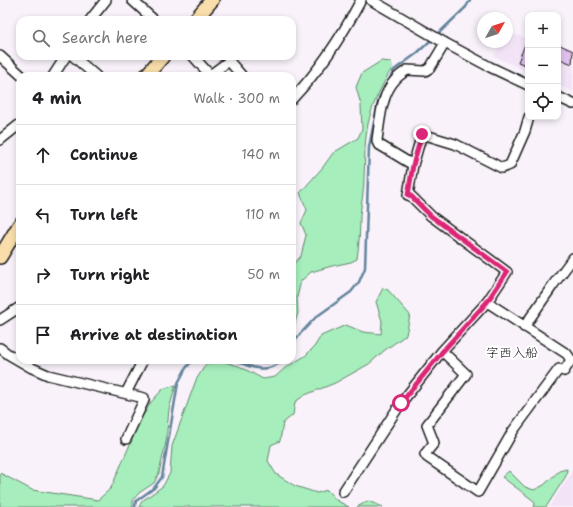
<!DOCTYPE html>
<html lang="en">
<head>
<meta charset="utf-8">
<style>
  body { margin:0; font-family:"Shantell Sans","Klee One",sans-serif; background:#f6f6f6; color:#202124 }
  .controls { position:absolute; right:12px; top:12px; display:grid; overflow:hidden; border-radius:8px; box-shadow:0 2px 6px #0003 }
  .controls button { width:36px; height:36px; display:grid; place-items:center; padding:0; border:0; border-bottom:1px solid #e0e0e0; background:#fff; color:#202124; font:20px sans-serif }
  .compass { position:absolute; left:477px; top:12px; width:36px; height:36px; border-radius:50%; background:#fff; box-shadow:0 2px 6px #0003; rotate:51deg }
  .stop { position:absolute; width:12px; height:12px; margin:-9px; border:3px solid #db2777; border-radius:50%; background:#fff }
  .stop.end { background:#db2777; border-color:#fff; box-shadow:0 1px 4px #0008 }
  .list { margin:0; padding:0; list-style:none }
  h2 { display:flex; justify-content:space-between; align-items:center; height:52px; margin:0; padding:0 16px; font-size:17px }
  h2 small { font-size:13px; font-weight:400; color:#757577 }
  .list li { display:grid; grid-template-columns:26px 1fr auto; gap:12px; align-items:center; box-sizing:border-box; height:60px; padding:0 16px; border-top:1px solid #e0e0e0 }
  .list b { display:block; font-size:15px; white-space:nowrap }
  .list em { font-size:13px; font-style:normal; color:#757577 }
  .icon { flex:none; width:22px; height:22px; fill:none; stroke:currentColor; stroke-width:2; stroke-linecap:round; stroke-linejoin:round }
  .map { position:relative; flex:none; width:573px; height:507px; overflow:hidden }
  .search { position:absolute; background:#fff; box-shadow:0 2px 6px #0003; left:16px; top:16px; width:280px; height:44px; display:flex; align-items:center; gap:10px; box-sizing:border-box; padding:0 14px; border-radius:12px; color:#757577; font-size:15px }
  .panel { position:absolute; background:#fff; box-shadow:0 2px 6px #0003; left:16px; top:72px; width:280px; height:292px; border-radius:12px }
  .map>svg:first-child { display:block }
  .built { fill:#f2e3f7 }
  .green { fill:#a6eebc; stroke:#61856c }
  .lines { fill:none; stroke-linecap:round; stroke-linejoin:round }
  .stream { stroke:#63849c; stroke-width:2.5 }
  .building { fill:#e0c0ed; stroke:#1c1c1c }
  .minor-casing { stroke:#1c1c1c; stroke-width:12 }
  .highway-casing { stroke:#1c1c1c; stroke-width:16 }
  .minor { stroke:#fff; stroke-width:9 }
  .highway { stroke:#f9deab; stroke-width:13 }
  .route { stroke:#db2777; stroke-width:5 }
  .labels { text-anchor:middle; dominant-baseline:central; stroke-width:4; stroke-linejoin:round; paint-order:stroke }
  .quarter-label { font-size:13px; fill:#1c1c1c; stroke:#fff }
</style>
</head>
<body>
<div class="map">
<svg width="573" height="507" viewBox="0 0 573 507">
  <rect width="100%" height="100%" fill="#f9f2fb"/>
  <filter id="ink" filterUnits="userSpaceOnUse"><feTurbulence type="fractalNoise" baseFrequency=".025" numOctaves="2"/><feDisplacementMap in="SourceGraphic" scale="8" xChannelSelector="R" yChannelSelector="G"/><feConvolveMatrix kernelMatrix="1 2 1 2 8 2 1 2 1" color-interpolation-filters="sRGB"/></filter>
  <g filter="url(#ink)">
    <g class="built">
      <path d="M507 33 528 38V72L494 56 501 42H507Z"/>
      <path d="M558 44 573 49V92L558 85Z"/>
      <path d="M573 470V507H549Z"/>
    </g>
    <g class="green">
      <path d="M381 61 391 62 392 68C382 85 372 104 368 124 364 143 365 161 364 179 364 192 361 204 360 216 360 231 359 245 357 259L351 262 332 266 311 272 301 281 297 297 298 313 292 333V266L301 256 306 235 301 223 307 210 300 193 323 167 333 153 358 138 362 129 361 105 356 87 362 73Z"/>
      <path d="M383 288 388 290 410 315 406 335 385 350 369 364 335 383 305 395 295 402 293 415 283 423 280 441 271 445 268 461 276 474 295 486 317 493 327 490 336 500 349 507H139L142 501 163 486 170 473 172 446 196 380 206 364 217 360 239 366 263 379 275 377 285 368 305 356 314 347 321 336 346 325 363 332 381 334 382 321 376 302Z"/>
      <path d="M243 360H274L268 363H249Z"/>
      <path d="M176 385 169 409 166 442 159 473 154 483 139 493 133 500V507H0V473L32 490 98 500 111 488 141 419 151 402 163 389Z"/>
      <path d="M567 469 566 476 546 507H534L535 504 534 501 502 477 509 471 525 487 534 490 544 485 559 471Z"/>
      <path d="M368 501 383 507H357Z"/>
    </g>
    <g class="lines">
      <g class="stream">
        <path d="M387 84 394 70 416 54 442 30 466 7 470 0"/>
        <path d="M292 345 300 334 316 317 351 292 359 282 365 268 369 147 379 98 383 90"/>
        <path d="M234 360C249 367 269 375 282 360"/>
        <path d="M135 507 136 501 154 488 162 477 178 383 186 368 193 360"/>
      </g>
    </g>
    <g class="building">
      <path d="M526 42 528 43V66L518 62Z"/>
      <path d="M558 44 573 51 572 64 558 58Z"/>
    </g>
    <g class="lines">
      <defs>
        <g id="minor">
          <path d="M132 0 154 20"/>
          <path d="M371 0 445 43 490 67 528 85"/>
          <path d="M90 20 106 0"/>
          <path d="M0 56 22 76"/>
          <path d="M73 56 96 76"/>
          <path d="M193 56 210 75 229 61 242 76"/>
          <path d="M53 76 66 56"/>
          <path d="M558 97 573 104"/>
          <path d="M292 99C320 70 342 36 361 0"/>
          <path d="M0 140 20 124"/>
          <path d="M413 165 378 144 377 140C380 121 381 95 395 80 398 76 403 73 407 70L425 71 430 68 445 43"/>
          <path d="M487 302 507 272 431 216 411 196 408 195 413 165 422 134 455 144 502 168 510 165 525 131 529 117"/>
          <path d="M0 320 20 307"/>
          <path d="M524 327 553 285 573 258"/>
          <path d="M0 348 8 354 32 368 48 375 144 398V400L126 439"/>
          <path d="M126 393 143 360"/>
          <path d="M343 492 401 403 442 351 487 302 567 354 571 360 564 371 559 369 513 431 478 492 427 457 425 454 434 443 427 425 466 374 442 351"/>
        </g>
        <g id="highway">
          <path d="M195 20 212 0"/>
          <path d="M146 76 163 56"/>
          <path d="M0 257 20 224"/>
        </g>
      </defs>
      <use href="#minor" class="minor-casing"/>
      <use href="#highway" class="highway-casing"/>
      <use href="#minor" class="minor"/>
      <use href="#highway" class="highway"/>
    </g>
  </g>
  <g class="lines" filter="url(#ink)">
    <path class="route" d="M401 403 442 352 487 302 507 272 431 216 411 196 408 195 413 165 422 134"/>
  </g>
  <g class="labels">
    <g class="quarter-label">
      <text x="512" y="352">字西入船</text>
    </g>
  </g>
</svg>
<div class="controls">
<button>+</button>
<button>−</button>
<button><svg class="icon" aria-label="locate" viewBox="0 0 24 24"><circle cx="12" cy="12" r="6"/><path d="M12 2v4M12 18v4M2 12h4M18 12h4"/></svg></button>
</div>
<svg class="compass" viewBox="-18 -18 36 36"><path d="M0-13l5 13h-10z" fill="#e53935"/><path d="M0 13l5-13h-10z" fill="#757577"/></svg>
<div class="stop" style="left:401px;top:403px"></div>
<div class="stop end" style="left:422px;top:134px"></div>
<div class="search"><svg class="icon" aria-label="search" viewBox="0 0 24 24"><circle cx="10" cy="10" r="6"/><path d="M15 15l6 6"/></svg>Search here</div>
<section class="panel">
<h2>4 min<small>Walk · 300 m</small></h2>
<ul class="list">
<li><svg class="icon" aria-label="ahead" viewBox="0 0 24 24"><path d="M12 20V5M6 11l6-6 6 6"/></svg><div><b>Continue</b></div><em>140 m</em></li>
<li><svg class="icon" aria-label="left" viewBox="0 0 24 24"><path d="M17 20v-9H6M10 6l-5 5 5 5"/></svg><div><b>Turn left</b></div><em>110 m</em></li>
<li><svg class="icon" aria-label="right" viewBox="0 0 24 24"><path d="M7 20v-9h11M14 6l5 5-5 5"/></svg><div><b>Turn right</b></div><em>50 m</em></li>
<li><svg class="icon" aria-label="arrive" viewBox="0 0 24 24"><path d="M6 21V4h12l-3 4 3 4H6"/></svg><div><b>Arrive at destination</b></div></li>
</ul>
</section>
</div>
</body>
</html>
